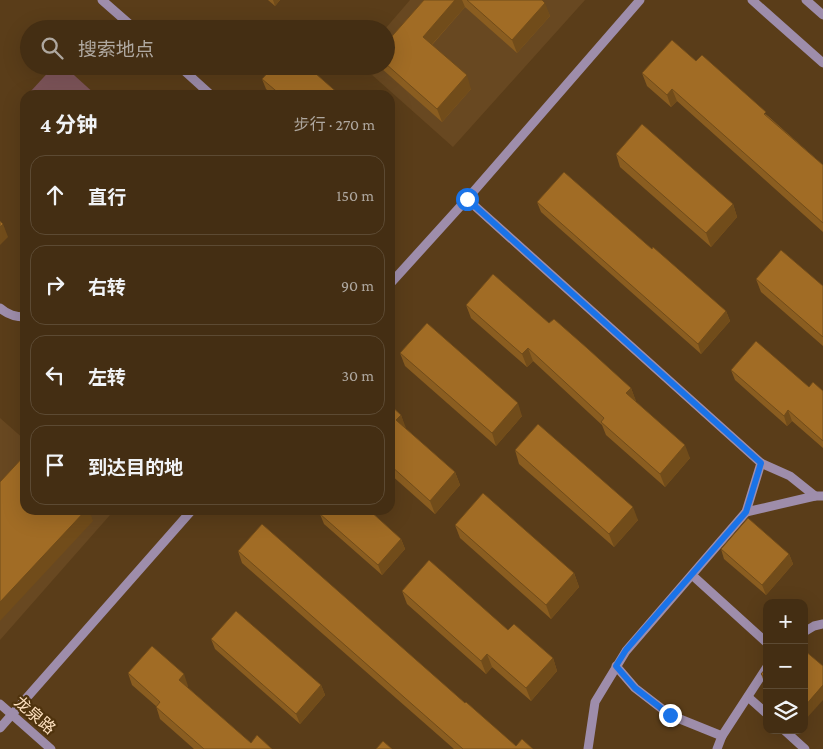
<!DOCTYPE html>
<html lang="zh">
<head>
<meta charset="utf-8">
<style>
  body { margin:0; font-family:"Crimson Pro","Noto Sans SC",serif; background:#4e3a21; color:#f1f3f6 }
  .controls { position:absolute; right:15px; bottom:15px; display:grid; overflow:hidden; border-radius:10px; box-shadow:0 5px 20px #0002 }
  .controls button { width:45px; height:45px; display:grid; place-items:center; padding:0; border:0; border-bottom:1px solid #5c4a33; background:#442e13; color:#f1f3f6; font:25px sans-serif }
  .stop { position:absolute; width:15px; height:15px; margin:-11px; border:4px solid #1a73e8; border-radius:50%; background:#fff }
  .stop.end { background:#1a73e8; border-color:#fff; box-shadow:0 1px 5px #0008 }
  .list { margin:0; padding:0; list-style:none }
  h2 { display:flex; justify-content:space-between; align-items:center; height:65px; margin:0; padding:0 20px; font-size:21px }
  h2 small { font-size:16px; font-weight:400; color:#afa8a0 }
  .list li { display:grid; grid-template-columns:32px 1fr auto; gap:15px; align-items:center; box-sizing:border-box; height:80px; margin:0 10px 10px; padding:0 10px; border:1px solid #5c4a33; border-radius:15px }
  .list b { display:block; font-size:19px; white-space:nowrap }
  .list em { font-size:16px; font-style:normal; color:#afa8a0 }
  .icon { flex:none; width:28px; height:28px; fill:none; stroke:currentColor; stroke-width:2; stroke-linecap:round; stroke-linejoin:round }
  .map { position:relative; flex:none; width:823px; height:749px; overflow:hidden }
  .search { position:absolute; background:#442e13; box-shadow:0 5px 20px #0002; left:20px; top:20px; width:375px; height:55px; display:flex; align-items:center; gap:12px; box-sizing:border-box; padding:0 18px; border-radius:28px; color:#afa8a0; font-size:19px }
  .panel { position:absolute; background:#442e13; box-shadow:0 5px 20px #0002; left:20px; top:90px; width:375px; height:425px; border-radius:15px }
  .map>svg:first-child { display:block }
  .built { fill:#684821 }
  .green { fill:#7e555a }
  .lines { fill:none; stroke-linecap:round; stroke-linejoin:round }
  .minor { stroke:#9e8dab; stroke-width:9 }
  .wall { fill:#8a5d20 }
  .shaded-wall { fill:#714c1a }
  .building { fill:#a16c25; stroke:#714c1a }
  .route { stroke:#1a73e8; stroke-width:6 }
  .labels { text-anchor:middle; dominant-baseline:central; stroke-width:4.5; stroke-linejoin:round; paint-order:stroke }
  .street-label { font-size:16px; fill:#fee1c0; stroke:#4f330d }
</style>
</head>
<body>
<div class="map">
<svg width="823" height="749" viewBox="0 0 823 749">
  <rect width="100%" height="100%" fill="#5a3d19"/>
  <g class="built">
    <path d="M410 0H585L453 147 362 66H386V29H385Z"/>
    <path d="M0 418 25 440V510H105L110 515 0 640Z"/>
  </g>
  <path class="green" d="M54 66H64L96 95H36L31 91Z"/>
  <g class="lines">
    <g class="minor">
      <path d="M102 0 135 29"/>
      <path d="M752 0 823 63"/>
      <path d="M806 0 823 15"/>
      <path d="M179 66 211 95"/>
      <path d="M467 199 761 463 746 512 626 651 595 702 588 749"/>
      <path d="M390 284 467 199 640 0"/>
      <path d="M0 308C8 315 15 317 25 317"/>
      <path d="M761 463 790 476 815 496"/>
      <path d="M746 512 815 496H823"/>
      <path d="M692 575 767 643"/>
      <path d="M804 632 814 626 823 624"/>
      <path d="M616 666 635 688 670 715 722 736"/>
      <path d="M748 697 767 714"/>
      <path d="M0 704 51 749"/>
      <path d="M0 728 192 510"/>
      <path d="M784 730 805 749"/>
      <path d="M717 749 722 736 767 667"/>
    </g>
  </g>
  <g class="wall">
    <path d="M268 0H280L275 6Z"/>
    <path d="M424 0H542L550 16 517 53 465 7 432 45 471 89 442 122 381 68 380 66H386V43Z"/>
    <path d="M696 61 768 116 823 165V232L677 101 671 107 647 86 642 73Z"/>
    <path d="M262 79 340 95H273L266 89Z"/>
    <path d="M616 154 733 204 737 217 711 247 620 167Z"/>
    <path d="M537 202 652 249 726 311 730 321 701 354 541 212Z"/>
    <path d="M756 279 823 286V346L761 292Z"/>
    <path d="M466 305 549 323 631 388 636 402 690 458 665 487 606 435 602 425 533 361 527 367 471 318Z"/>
    <path d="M400 353 522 416 496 446 405 366Z"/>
    <path d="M731 370 823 391V448L792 421 787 426 735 380Z"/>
    <path d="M390 405 401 415 405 428 455 472 460 485 435 514 390 474Z"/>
    <path d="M515 450 638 520 614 547 519 464Z"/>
    <path d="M317 510H369L401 539 405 549 382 575 324 524 320 514 321 513Z"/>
    <path d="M455 525 574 573 579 587 551 619 460 538Z"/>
    <path d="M721 549 789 554 793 564 766 595 724 559Z"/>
    <path d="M238 551 465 703 516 746 533 749H454L242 563Z"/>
    <path d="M402 591 508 630 553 658 557 671 531 701 492 667 486 674 407 604Z"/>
    <path d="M211 639 321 685 325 695 300 724 215 649Z"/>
    <path d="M767 667V686L765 684 761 674Z"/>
    <path d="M128 673 188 686 187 687 251 743 272 749H194L160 719 156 706 132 685Z"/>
  </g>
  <g class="shaded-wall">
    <path d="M273 0H280L275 6Z"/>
    <path d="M455 0H462L465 7 427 50 423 37Z"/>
    <path d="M545 3 550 16 517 53 512 40Z"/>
    <path d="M467 75 471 89 442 122 437 109Z"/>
    <path d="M672 89 677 101 671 107 667 95Z"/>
    <path d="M733 204 737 217 711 247 706 233Z"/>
    <path d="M3 224 8 237 0 245V227Z"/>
    <path d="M726 311 730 321 701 354 698 344Z"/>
    <path d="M528 348 533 361 527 367 522 354Z"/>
    <path d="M631 388 636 401 631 406 626 393Z"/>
    <path d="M518 403 522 416 496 446 492 433Z"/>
    <path d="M788 410 792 421 787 426 784 416Z"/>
    <path d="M401 415 406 428 401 433 396 420Z"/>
    <path d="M685 445 690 458 665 487 660 474Z"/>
    <path d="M455 472 460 485 435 514 430 501Z"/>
    <path d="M633 507 638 520 614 547 609 534Z"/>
    <path d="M86 510H89L93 521 0 621V602Z"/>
    <path d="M401 539 405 549 382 575 378 565Z"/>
    <path d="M789 554 793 564 766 595 762 585Z"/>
    <path d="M574 573 579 587 551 619 546 605Z"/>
    <path d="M487 654 492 667 486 674 481 661Z"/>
    <path d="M553 658 557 671 531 701 526 688Z"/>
    <path d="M184 674 188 686 183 692 179 680Z"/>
    <path d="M321 685 325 695 300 724 296 714Z"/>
    <path d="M823 685V700L805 720 804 717V707Z"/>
  </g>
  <g class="building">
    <path d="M424 0H455L423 37 467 75 437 109 386 64V43Z"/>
    <path d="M467 0H542L545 3 512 40Z"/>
    <path d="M672 40 696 61 702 55 766 112 764 114 823 165V223L672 89 667 95 642 73Z"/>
    <path d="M274 66H307L340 95H281L262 79Z"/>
    <path d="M642 124 733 204 706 233 616 154Z"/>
    <path d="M564 172 652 249 653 247 726 311 698 344 537 202Z"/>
    <path d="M0 221 3 224 0 227Z"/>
    <path d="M781 250 823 286V337L756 279Z"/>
    <path d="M493 274 549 323 554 319 587 348 631 388 626 393 685 445 660 474 601 422 604 418 528 348 522 354 466 305Z"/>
    <path d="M427 323 518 403 492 433 400 353Z"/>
    <path d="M756 341 809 387 813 382 823 391V441L788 410 784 416 731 370Z"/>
    <path d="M390 405 401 415 396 420 455 472 430 501 390 465Z"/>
    <path d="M538 424 633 507 609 534 515 450Z"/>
    <path d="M25 455V510H86L0 602V482Z"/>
    <path d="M483 493 574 573 546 605 455 525Z"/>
    <path d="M323 510H369L401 539 378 565 320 514Z"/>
    <path d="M748 518 789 554 762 585 721 549Z"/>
    <path d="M262 524 465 703 466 702 516 746 522 739 533 749H463L238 551Z"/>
    <path d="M429 560 508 630 514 624 553 658 526 688 487 654 481 661 402 591Z"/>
    <path d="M236 611 321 685 296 714 211 639Z"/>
    <path d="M152 646 184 674 179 680 251 743 257 735 272 749H204L156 707 160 702 128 673Z"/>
    <path d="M804 650 823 666V685L804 707Z"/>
    <path d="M767 667V679L761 674Z"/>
    <path d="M383 741 392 749H376Z"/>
  </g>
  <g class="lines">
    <path class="route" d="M467 199 761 463 746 512 626 650 616 666 635 688 670 715"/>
  </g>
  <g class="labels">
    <g class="street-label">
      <text transform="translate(35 715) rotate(41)">龙泉路</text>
    </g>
  </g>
</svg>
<div class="controls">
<button>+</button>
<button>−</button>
<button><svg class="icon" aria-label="layers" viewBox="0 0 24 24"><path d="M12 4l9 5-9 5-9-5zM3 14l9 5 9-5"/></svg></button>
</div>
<div class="stop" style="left:467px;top:199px"></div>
<div class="stop end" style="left:670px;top:715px"></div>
<div class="search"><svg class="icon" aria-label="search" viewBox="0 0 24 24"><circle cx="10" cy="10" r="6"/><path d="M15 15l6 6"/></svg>搜索地点</div>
<section class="panel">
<h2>4 分钟<small>步行 · 270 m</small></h2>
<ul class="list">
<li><svg class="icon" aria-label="ahead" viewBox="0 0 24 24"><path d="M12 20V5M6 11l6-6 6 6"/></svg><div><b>直行</b></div><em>150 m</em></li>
<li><svg class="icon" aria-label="right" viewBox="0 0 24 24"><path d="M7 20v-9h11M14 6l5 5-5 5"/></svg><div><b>右转</b></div><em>90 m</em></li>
<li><svg class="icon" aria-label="left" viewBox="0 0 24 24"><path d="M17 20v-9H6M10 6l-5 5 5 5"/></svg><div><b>左转</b></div><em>30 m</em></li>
<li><svg class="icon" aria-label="arrive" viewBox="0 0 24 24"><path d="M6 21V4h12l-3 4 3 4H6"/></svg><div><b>到达目的地</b></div></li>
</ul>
</section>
</div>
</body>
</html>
